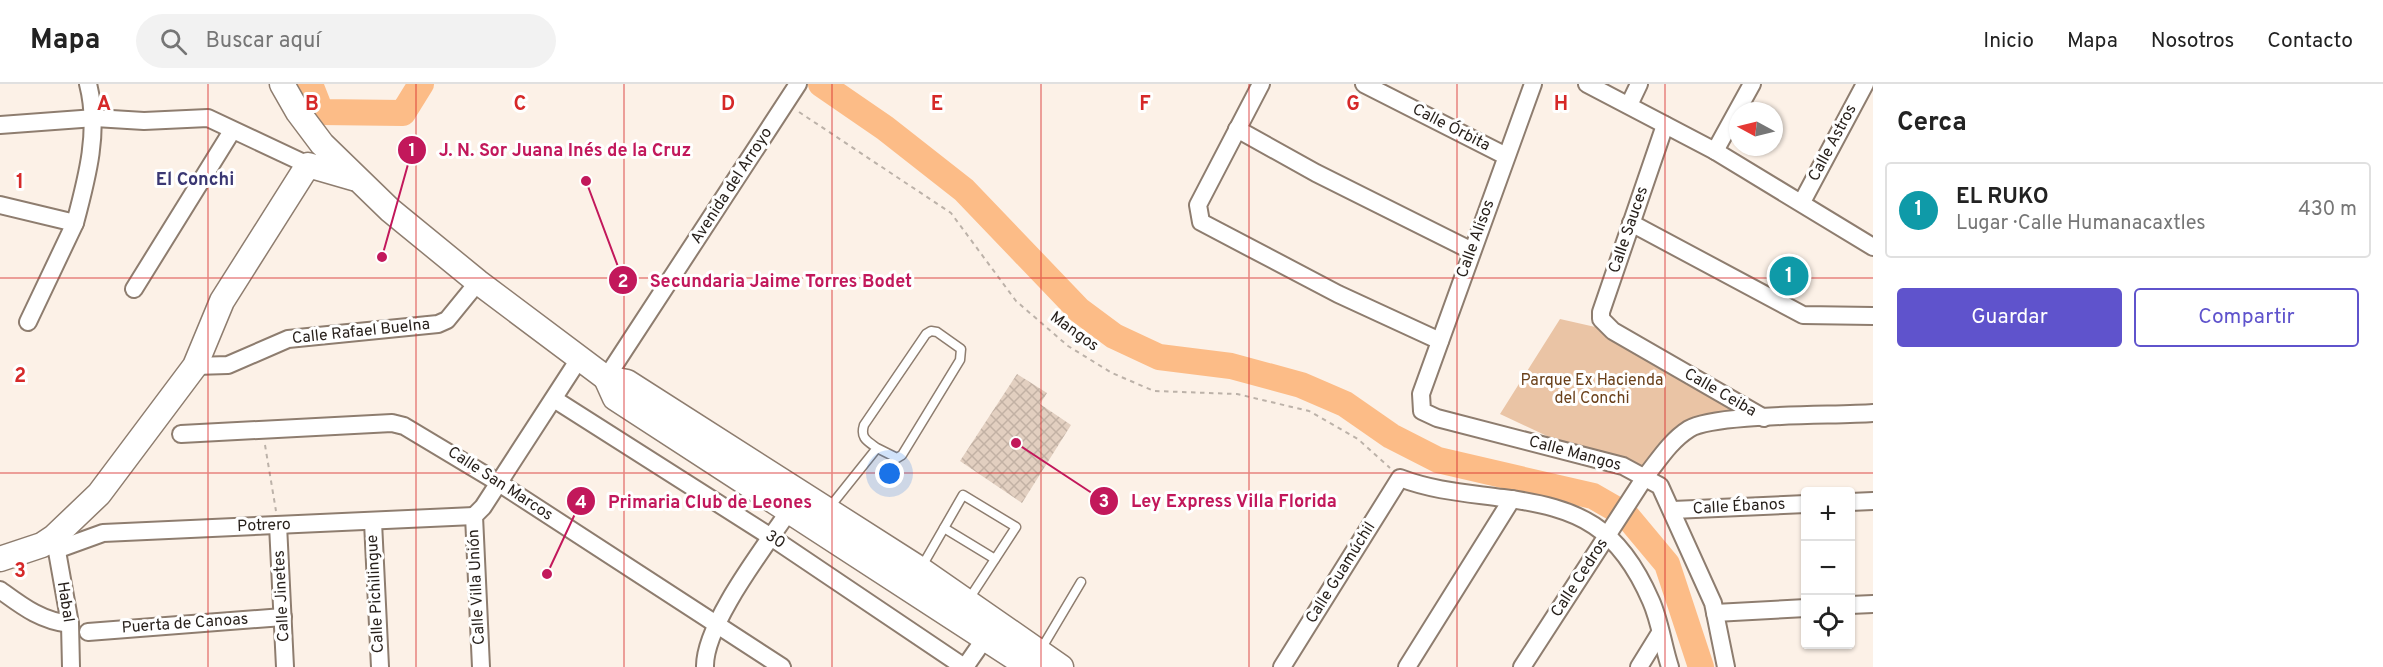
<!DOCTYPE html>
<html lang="es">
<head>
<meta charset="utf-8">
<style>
  body { margin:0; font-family:Overpass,sans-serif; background:#f2f2f2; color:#222 }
  .controls { position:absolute; right:18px; bottom:18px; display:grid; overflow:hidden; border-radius:6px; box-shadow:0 2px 4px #0004 }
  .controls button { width:54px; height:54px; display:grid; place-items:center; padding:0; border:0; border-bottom:2px solid #e0e0e0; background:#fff; color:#222; font:30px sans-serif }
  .compass { position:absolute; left:1729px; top:18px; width:54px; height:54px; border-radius:50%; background:#fff; box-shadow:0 2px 4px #0004; rotate:277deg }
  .you { position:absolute; left:890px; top:390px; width:21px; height:21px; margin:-15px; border:4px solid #fff; border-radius:50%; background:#1a73e8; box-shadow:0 0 0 9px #1a73e833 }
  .badge { display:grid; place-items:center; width:39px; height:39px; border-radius:50%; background:#5f53cc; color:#fff; font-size:20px; font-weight:700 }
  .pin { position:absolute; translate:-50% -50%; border:3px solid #fff; box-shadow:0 2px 6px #0006 }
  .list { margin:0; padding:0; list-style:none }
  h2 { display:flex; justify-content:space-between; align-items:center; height:78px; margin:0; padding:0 24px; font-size:26px }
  h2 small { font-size:20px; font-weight:400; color:#767676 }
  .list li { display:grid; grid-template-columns:39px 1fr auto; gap:18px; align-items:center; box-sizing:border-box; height:96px; margin:0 12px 12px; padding:0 12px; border:2px solid #e0e0e0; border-radius:6px }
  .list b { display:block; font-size:22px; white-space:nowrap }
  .list p { margin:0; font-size:20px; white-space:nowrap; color:#767676 }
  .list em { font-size:20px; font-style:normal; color:#767676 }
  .actions { display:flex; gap:12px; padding:18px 24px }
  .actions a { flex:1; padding:14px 0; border:2px solid #5f53cc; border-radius:6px; text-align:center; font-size:21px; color:#5f53cc }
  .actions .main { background:#5f53cc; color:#fff }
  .icon { flex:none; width:33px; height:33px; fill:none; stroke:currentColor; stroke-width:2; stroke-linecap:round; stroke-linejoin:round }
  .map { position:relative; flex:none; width:1873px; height:583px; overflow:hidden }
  header { display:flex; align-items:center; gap:36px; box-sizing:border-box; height:84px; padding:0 30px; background:#fff; border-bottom:2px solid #e0e0e0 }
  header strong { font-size:28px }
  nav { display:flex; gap:33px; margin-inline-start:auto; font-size:21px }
  .search { width:420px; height:54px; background:#f2f2f2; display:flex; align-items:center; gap:15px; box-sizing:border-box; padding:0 21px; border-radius:33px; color:#767676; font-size:22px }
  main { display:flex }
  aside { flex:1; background:#fff }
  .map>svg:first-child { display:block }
  .park { fill:#eac4a5 }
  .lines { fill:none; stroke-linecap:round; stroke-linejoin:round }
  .river { stroke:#fcbc87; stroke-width:26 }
  .building { fill:url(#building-cross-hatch) }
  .lane-casing { stroke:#8e7d6f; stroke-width:11 }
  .street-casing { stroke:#8e7d6f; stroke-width:20 }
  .secondary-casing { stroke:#8e7d6f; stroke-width:27 }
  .path { stroke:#bcb2a9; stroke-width:2; stroke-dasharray:4.5 4.5; stroke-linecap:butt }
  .lane { stroke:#fff; stroke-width:8 }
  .street { stroke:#fff; stroke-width:16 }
  .secondary { stroke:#fff; stroke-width:24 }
  .grid { fill:none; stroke:#d62828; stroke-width:1.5; stroke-opacity:0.55 }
  .labels { text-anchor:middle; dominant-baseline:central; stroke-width:6; stroke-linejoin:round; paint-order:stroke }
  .street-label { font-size:16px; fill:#261f1a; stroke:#fff }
  .park-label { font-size:16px; fill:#6a401a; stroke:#fff }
  .neighbourhood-label { font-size:18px; font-weight:bold; fill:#3a3773; stroke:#fff }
  .grid-label { font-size:20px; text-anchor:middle; font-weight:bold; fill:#d62828; stroke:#fff; stroke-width:6; stroke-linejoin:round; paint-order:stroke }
  .leader { fill:none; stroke:#c2185b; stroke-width:2 }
  .callout-dot { fill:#c2185b; stroke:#fff; stroke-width:2 }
  .mark-label { font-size:18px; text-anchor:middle; font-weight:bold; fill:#fff }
  .callout-label { font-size:18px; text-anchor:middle; font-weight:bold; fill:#c2185b; stroke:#fff; stroke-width:6; stroke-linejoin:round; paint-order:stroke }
</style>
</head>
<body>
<header>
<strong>Mapa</strong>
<div class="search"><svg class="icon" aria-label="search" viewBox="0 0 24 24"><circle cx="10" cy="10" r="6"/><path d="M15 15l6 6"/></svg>Buscar aquí</div>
<nav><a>Inicio</a><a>Mapa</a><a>Nosotros</a><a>Contacto</a></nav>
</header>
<main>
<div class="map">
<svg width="1873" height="583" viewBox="0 0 1873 583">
  <defs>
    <pattern id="building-cross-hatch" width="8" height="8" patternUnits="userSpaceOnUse" patternTransform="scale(1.5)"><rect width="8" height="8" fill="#e2cfc0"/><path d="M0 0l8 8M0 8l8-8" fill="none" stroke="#c2b1a4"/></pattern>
  </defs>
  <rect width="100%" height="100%" fill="#fcf1e7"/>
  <path class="park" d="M1560 235 1613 247 1765 334 1699 341 1642 391 1592 373 1500 330Z"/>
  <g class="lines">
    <g class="river">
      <path d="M310 0 321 28 403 29 421 0"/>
      <path d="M821 0 885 44 964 106 1079 226 1114 252 1159 273 1231 282 1301 301 1345 320 1391 352 1438 376 1593 412 1626 431 1667 480 1701 583"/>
    </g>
  </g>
  <path class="building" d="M1017 290 1047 309 1040 320 1071 341 1022 419 960 377Z"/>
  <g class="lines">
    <defs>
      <g id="lane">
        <path d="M829 424 877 364C867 357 860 354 864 341L926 250 931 247 937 248 961 265 960 276 902 371 897 374 877 364"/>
        <path d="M944 444 995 475"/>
        <path d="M921 484 963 411 1016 443 969 515"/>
        <path d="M1040 567 1081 498"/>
      </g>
      <g id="street">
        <path d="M1261 0 1198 121 1201 138 1338 210 1440 257"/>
        <path d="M1364 0 1506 72"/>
        <path d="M1533 0 1421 310 1422 327 1437 334 1623 382 1660 402 1713 519 1726 583"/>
        <path d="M1587 0 1715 67 1873 163"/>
        <path d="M1629 21 1639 0"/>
        <path d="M0 41 95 34 144 37 208 34 308 81"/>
        <path d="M1665 41 1601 228V235L1613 247 1764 334"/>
        <path d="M1237 45 1316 89 1472 167"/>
        <path d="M1715 67 1752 0"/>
        <path d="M1802 118 1865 0"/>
        <path d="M0 121 75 139"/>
        <path d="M1631 139 1803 231 1873 232"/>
        <path d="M134 205 232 47"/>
        <path d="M28 238 75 139C87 94 100 46 88 0"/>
        <path d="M195 282 228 281 288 255 438 240 447 236 478 198"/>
        <path d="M606 294 798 0"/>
        <path d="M554 315 771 453 964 583"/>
        <path d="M181 350 392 339 404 342 499 399 782 583"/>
        <path d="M1850 418 1873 417"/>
        <path d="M1673 426 1806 420"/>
        <path d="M373 438 380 583"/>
        <path d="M278 441 285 583"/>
        <path d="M55 456 70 540 71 583"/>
        <path d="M56 466 103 449 474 432"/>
        <path d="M0 506C22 522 41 537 70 540"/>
        <path d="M1850 521 1873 520"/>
        <path d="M1715 529 1806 524"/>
        <path d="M88 548 283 533"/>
        <path d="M481 583 474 432 483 423 579 275"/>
        <path d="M705 583C704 541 764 464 789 427"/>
        <path d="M965 583 990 547"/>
        <path d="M1282 583 1400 394C1434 407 1467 409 1503 414 1580 424 1619 443 1651 517 1660 537 1663 562 1670 583"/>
        <path d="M1407 583 1512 415"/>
        <path d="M1522 583 1645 393C1658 377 1670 357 1689 345 1715 329 1835 332 1873 329"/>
        <path d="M1639 583 1660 549"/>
      </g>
      <g id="secondary">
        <path d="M282 0 298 28 322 60 390 126 478 198 606 294 627 298 920 485 1061 583"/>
        <path d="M606 294 615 314 1029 583"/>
        <path d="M0 475 42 461 54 453 99 410 195 282 222 217 308 81 353 94"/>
      </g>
    </defs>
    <use href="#lane" class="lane-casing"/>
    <use href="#street" class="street-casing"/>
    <use href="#secondary" class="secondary-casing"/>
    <g class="path">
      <path d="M799 28 951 129 1016 217 1068 262 1112 289 1154 307 1237 310 1309 327 1358 355 1390 384"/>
      <path d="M265 361 276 427"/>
    </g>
    <use href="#lane" class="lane"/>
    <use href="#street" class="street"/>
    <use href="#secondary" class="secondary"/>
  </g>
  <path class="grid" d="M208 0V583M416 0V583M624 0V583M832 0V583M1041 0V583M1249 0V583M1457 0V583M1665 0V583M0 194H1873M0 389H1873"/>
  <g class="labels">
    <g class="street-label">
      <text transform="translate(1451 44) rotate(27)">Calle Órbita</text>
      <text transform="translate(1833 59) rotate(-62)">Calle Astros</text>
      <text transform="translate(732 102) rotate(-57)">Avenida del Arroyo</text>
      <text transform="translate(1629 146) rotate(-71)">Calle Sauces</text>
      <text transform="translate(1476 155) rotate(-70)">Calle Alisos</text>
      <text transform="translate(361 248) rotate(-6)">Calle Rafael Buelna</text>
      <text transform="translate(1074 248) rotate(36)">Mangos</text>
      <text transform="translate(1720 309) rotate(30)">Calle Ceiba</text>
      <text transform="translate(1575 370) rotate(15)">Calle Mangos</text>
      <text transform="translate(500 400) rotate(33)">Calle San Marcos</text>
      <text transform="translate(1739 423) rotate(-3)">Calle Ébanos</text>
      <text transform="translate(264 442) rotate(-2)">Potrero</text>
      <text transform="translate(775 456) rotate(34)">30</text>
      <text transform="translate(1341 489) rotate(-58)">Calle Guamúchil</text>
      <text transform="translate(1580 494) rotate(-57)">Calle Cedros</text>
      <text transform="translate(477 503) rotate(-93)">Calle Villa Unión</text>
      <text transform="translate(376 510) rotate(-93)">Calle Pichilingue</text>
      <text transform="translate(282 512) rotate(-93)">Calle Jinetes</text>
      <text transform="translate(65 518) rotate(81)">Habal</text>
      <text transform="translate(185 540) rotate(-4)">Puerta de Canoas</text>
    </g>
    <g class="park-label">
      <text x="1592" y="297">Parque Ex Hacienda<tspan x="1592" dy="18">del Conchi</tspan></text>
    </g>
    <g class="neighbourhood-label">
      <text x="195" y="96">El Conchi</text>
    </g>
  </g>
  <g class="grid-label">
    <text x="104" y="26">A</text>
    <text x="312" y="26">B</text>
    <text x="520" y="26">C</text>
    <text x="728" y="26">D</text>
    <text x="937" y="26">E</text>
    <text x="1145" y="26">F</text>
    <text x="1353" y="26">G</text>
    <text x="1561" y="26">H</text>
    <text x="20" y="104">1</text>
    <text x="20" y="298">2</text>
    <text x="20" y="493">3</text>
  </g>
  <path class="leader" d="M382 173L412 66M586 97L623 196M1016 359L1104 417M547 490L581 417"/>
  <g class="callout-dot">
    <circle cx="382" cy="173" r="6"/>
    <circle cx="586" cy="97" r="6"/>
    <circle cx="1016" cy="359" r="6"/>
    <circle cx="547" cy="490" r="6"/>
    <circle cx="412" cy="66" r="15"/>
    <circle cx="623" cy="196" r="15"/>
    <circle cx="1104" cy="417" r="15"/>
    <circle cx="581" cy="417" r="15"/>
  </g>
  <g class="mark-label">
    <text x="412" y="72">1</text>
    <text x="623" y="203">2</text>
    <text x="1104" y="423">3</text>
    <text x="581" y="424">4</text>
  </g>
  <g class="callout-label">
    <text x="565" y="72">J. N. Sor Juana Inés de la Cruz</text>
    <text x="781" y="203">Secundaria Jaime Torres Bodet</text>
    <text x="1234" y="423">Ley Express Villa Florida</text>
    <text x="710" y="424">Primaria Club de Leones</text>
  </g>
</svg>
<div class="controls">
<button>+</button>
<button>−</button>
<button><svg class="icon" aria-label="locate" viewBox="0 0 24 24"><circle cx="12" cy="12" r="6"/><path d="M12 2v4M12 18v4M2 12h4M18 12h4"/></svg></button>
</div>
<svg class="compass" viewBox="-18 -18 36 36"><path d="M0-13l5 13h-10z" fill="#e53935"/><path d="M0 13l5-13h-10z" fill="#767676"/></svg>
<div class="you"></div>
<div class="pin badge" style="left:1789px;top:192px;background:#0f9aa8">1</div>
</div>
<aside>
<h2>Cerca<small></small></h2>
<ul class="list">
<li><span class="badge" style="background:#0f9aa8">1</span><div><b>EL RUKO</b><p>Lugar · Calle Humanacaxtles</p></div><em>430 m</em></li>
</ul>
<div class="actions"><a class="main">Guardar</a><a>Compartir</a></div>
</aside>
</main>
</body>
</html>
